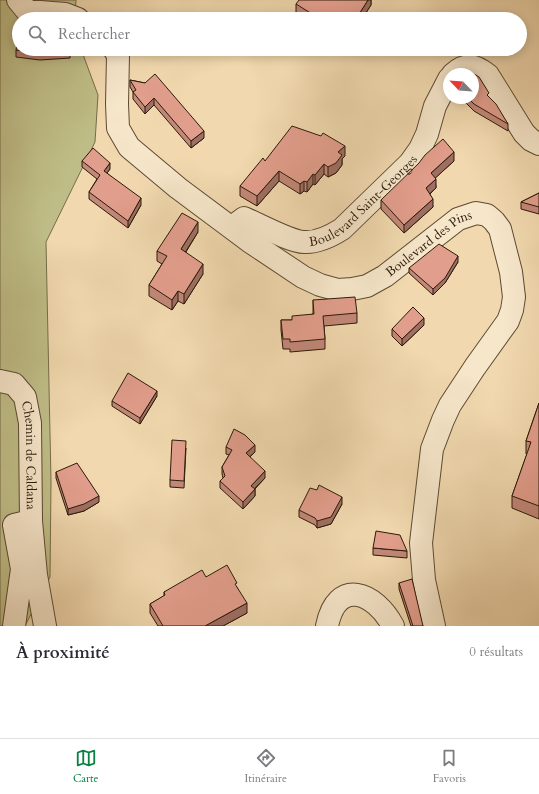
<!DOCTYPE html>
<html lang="fr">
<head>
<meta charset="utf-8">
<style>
  body { margin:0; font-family:Cardo,serif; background:#f7f7f7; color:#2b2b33 }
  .compass { position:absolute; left:443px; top:68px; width:36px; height:36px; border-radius:50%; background:#fff; box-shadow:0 2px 10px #0003; rotate:295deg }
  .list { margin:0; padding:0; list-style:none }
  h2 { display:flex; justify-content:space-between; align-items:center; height:52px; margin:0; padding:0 16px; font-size:17px }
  h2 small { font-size:13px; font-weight:400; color:#7c7c81 }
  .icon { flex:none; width:22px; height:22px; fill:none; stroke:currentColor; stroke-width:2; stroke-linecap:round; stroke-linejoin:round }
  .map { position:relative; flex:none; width:539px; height:626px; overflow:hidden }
  .search { position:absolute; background:#fff; box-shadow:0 2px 10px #0003; left:12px; right:12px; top:12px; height:44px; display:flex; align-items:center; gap:10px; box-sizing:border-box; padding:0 14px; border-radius:22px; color:#7c7c81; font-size:15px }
  .sheet { height:112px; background:#fff }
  nav { display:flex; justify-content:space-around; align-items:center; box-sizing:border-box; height:56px; border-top:1px solid #e1e1e2; background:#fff; font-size:11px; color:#7c7c81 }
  nav a { display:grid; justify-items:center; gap:2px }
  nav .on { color:#0b8043 }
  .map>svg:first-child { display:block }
  .green { fill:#bfbd87; stroke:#766c48 }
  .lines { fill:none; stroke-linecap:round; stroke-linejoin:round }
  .minor-casing { stroke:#5d4a33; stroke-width:24 }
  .minor { stroke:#f6e6ca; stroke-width:22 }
  .wall { fill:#c28878; stroke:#2c1a0a }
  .shaded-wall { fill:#9e6f62; stroke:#2c1a0a }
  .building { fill:#e29e8c; stroke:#2c1a0a }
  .labels { text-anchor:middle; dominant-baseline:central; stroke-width:4; stroke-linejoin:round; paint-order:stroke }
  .street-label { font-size:13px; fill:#2c1a0a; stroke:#f6e6ca }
</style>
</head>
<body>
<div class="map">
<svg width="539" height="626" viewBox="0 0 539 626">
  <rect width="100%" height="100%" fill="#f1d8ae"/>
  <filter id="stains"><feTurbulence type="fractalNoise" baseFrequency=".005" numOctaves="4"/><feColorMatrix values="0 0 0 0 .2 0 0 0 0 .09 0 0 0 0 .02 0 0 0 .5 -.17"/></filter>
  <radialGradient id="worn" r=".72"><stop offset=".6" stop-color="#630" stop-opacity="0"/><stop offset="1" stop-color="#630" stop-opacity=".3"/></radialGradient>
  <path class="green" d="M0 0H76L75 19H19V49H81L98 95 95 142 46 242 51 482 50 577 25 626H0Z"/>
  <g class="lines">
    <defs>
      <g id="minor">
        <path d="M18 0 27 11 65 14 78 19"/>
        <path id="s1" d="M114 49 118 55 117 104 118 128 129 147 178 188 249 241 303 277 320 285 338 290 352 289 367 286 385 276 458 219 476 213 487 215 494 221 500 229 511 272 514 297 512 310 508 321 475 367 450 405 443 420 432 449 421 543 424 580 434 626"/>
        <path d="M453 74C466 62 475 65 488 75L524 133 531 140 539 144"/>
        <path id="s2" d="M232 227 244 218C258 224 291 242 304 242 318 243 331 236 342 229L410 163 420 149 427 134 435 106 449 79"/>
        <path id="s3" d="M0 381 14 384 25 397 30 423 31 521"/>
        <path d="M14 626 22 569 14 525 31 521 36 575 45 626"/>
        <path d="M327 626C337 577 375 592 393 626"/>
      </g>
    </defs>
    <use href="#minor" class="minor-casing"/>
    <use href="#minor" class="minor"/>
  </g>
  <g class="wall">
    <path d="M371 0V5L362 19H304L296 14V4Z"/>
    <path d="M70 49V58L40 60 16 57V50Z"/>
    <path d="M130 80 145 83 204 138 191 148 154 105 145 114 133 99V92L130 87Z"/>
    <path d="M489 97 508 124V131L474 111 461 98Z"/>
    <path d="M345 156 342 159V165L336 173 328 177 324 174 315 185 313 184 307 192 304 191 300 194 279 181 257 206 240 196V186L265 161Z"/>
    <path d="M82 161 110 169 107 173 141 205 128 228 89 199V192L97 179 82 167Z"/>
    <path d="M454 161 435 178 436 188 430 194 433 207 404 233 381 209V200Z"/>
    <path d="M539 193V214L521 209V202Z"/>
    <path d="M198 232 186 252 203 274 184 304 178 301 172 310 149 296V285L162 264 157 261V251Z"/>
    <path d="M458 262 445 283 433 295 409 273V268Z"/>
    <path d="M313 300 357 313V323L324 326 325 339V349L290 352V349H283L281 330V320H292L313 314Z"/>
    <path d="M424 325 402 346 392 336V329Z"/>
    <path d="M157 396 140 424 112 406V401Z"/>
    <path d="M539 403V519L512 508V496L527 454H526V441Z"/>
    <path d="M226 447 255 452 250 457 265 478 255 489V496L243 509 220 488V481L223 478 222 474V467L229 455 226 454Z"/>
    <path d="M186 448 184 488 170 487V480Z"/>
    <path d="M56 472 99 502 84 511 68 515 56 478Z"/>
    <path d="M342 504 331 524 317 528 315 525 299 517V510Z"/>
    <path d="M373 548 407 551V558L373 555Z"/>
    <path d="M206 577 237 587 247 613 223 626H158L150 613V604L164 596V592Z"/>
    <path d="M399 583 423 626H411L399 589Z"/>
  </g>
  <g class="shaded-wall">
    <path d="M368 0H371V5L362 19H356Z"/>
    <path d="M154 98V105L145 114V107Z"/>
    <path d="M204 131V138L191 148V141Z"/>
    <path d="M345 146V156L342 159V165L336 173 328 177V167L338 152Z"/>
    <path d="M454 152V161L431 182V173Z"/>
    <path d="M110 163V169L104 177V171Z"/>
    <path d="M324 164V174L315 185V175Z"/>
    <path d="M279 171V181L257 206V196Z"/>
    <path d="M313 174V184L307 192V182Z"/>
    <path d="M436 179V188L426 197V188Z"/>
    <path d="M304 181V191L300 194V184Z"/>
    <path d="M141 198V205L128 228V221Z"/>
    <path d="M433 199V207L404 233V225Z"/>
    <path d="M198 222V232L181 259V249Z"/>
    <path d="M458 256V262L445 283 433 295V289Z"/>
    <path d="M203 264V274L184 304V294Z"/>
    <path d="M178 291V301L172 310V300Z"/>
    <path d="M424 318V325L402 346V339Z"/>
    <path d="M157 391V396L140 424V418Z"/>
    <path d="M255 445V452L246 460V453Z"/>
    <path d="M265 471V478L251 492V486Z"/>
    <path d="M255 489V496L243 509V502Z"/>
    <path d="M99 496V502L84 511 68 515V509Z"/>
    <path d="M342 497V504L331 524 317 528V521Z"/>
    <path d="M247 603V613L223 626H205Z"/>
  </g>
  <g class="building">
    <path d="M299 0H368L356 19H320L296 4Z"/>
    <path d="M19 35V49H70V51L40 53 16 50Z"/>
    <path d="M471 72 479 77 489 93 487 95 496 104 508 124 474 104 468 98H473V74H467Z"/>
    <path d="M155 74 204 131 191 141 154 98 145 107 133 92 136 90 130 80 145 83Z"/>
    <path d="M292 126 321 136 323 133 345 146 338 152 342 155 336 163 328 167 324 164 315 175 313 174 307 182 304 181 300 184 279 171 257 196 240 186 263 158 265 161Z"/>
    <path d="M443 139 454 152 431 173 436 179 426 188 433 199 404 225 381 200 419 163 425 155Z"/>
    <path d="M93 148 110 163 104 171 141 198 128 221 89 192 100 175 82 161Z"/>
    <path d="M539 193V207L521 202Z"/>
    <path d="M182 213 198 222 181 249 203 264 184 294 178 291 172 300 149 285 167 256 157 251Z"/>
    <path d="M439 244 458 256 445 278 433 289 409 268Z"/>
    <path d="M355 297 357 313 323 316 325 339 290 342V339H283L281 320H292V316L314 314 313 300Z"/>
    <path d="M413 307 424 318 402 339 392 329Z"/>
    <path d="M128 373 157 391 140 418 112 401Z"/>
    <path d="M539 403V506L512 496 531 442 526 441Z"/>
    <path d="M234 429 245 435 255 445 246 453 265 471 251 486 255 489 243 502 220 481 225 476 222 467 232 450 226 447Z"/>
    <path d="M172 440 186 441 184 481 170 480Z"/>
    <path d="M77 463 99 496 84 504 68 509 56 472Z"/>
    <path d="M319 485 342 497 331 517 317 521 315 518 299 510 310 488 317 490Z"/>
    <path d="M376 531 400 535 407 551 373 548Z"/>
    <path d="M227 565 237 583 235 584 247 603 205 626H163L150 604 165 595 164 592 202 570 206 577Z"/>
    <path d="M412 579 423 626H413L399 583Z"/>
  </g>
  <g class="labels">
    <g class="street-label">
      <text stroke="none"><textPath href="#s2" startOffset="154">Boulevard Saint-Georges</textPath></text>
      <text stroke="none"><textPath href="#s1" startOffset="462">Boulevard des Pins</textPath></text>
      <text stroke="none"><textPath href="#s3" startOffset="90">Chemin de Caldana</textPath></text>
    </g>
  </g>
  <rect width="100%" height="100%" filter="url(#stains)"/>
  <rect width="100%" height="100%" fill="url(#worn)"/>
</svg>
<svg class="compass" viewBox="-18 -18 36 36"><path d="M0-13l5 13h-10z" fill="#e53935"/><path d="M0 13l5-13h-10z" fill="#7c7c81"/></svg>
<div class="search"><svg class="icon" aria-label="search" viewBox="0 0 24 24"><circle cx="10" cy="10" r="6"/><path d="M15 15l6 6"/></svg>Rechercher</div>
</div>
<section class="sheet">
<h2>À proximité<small>0 résultats</small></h2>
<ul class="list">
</ul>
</section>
<nav>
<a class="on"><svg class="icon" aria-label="map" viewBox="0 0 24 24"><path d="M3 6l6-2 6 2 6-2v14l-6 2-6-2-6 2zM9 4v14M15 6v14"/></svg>Carte</a>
<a><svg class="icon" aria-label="directions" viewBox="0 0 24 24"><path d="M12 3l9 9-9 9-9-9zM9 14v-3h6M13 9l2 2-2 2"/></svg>Itinéraire</a>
<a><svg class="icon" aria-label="saved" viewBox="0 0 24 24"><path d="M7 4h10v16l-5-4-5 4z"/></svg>Favoris</a>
</nav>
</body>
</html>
